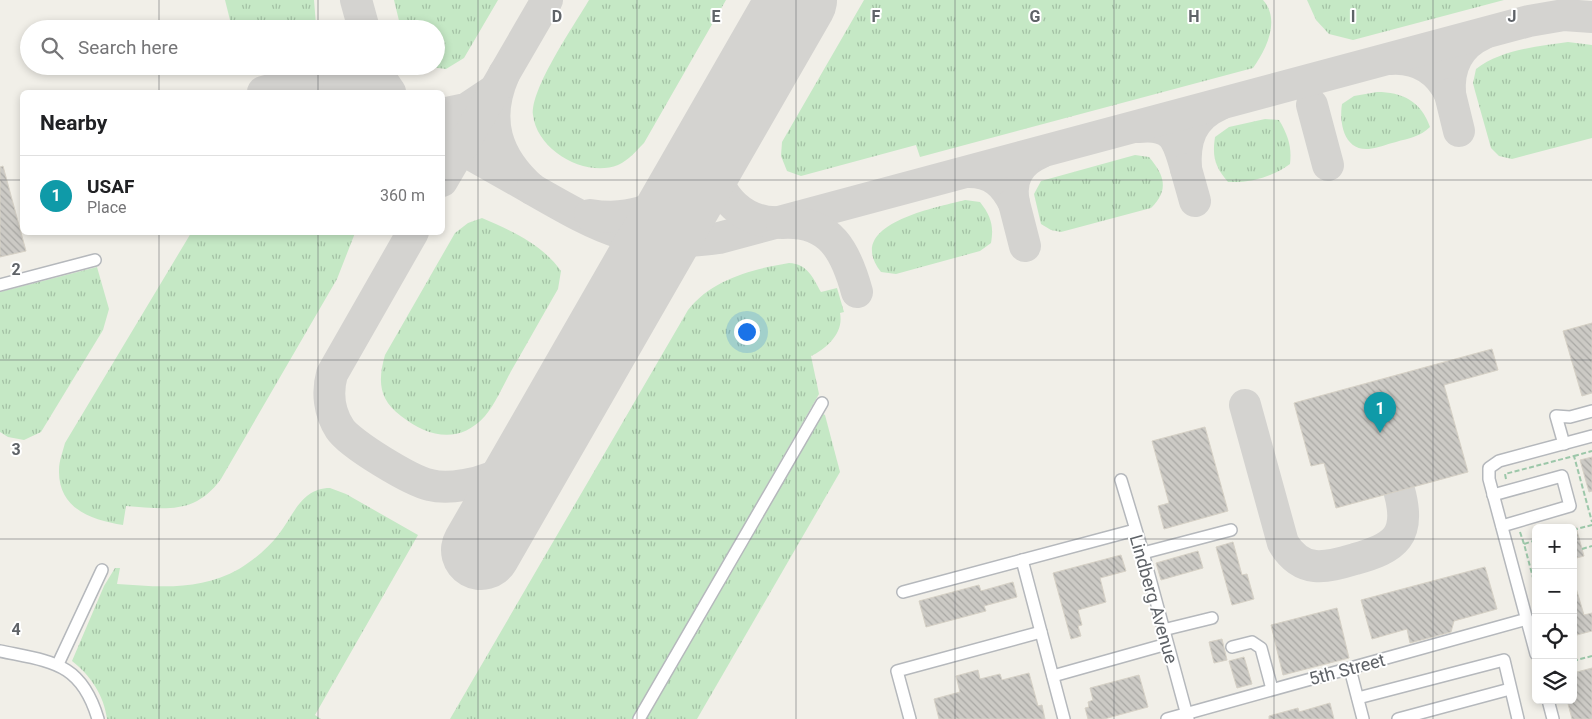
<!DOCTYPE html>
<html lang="en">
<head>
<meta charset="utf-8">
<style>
  body { margin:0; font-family:Roboto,sans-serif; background:#f2f2f2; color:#202124 }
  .controls { position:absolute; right:15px; bottom:15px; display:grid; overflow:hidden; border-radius:8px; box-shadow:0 2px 8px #0003 }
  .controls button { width:45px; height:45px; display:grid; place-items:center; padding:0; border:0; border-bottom:1px solid #e0e0e0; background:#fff; color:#202124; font:25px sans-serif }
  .you { position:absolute; left:746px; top:331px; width:18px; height:18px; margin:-12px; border:4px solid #fff; border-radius:50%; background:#1a73e8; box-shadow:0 0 0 8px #1a73e833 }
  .badge { display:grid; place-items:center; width:32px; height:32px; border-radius:50%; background:#b45309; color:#fff; font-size:16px; font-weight:700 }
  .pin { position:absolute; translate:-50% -41px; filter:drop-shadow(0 1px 2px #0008) }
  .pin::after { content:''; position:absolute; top:26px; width:18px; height:15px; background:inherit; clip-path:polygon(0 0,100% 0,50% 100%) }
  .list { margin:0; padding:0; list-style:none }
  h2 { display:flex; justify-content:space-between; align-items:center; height:65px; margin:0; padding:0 20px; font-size:21px }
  h2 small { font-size:16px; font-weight:400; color:#757577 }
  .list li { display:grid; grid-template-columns:32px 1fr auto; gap:15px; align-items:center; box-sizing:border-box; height:80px; padding:0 20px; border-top:1px solid #e0e0e0 }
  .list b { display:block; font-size:19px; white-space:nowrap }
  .list p { margin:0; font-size:16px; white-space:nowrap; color:#757577 }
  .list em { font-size:16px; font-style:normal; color:#757577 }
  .icon { flex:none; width:28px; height:28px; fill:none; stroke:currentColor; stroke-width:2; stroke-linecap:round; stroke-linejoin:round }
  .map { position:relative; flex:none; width:1592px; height:719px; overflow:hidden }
  .search { position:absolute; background:#fff; box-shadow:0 2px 8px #0003; left:20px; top:20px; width:425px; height:55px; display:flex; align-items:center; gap:12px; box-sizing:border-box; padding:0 18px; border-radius:28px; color:#757577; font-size:19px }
  .panel { position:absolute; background:#fff; box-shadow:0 2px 8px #0003; left:20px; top:90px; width:425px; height:145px; border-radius:8px }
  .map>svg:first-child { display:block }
  .grass { fill:url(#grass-tufts) }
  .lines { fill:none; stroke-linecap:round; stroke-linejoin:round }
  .taxiway { stroke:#d4d3d0; stroke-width:32 }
  .runway { stroke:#d4d3d0; stroke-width:80 }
  .building { fill:url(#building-back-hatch); stroke:#d6d1c6 }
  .minor-casing { stroke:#b5b8bc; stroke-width:14 }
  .path { stroke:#9cc7a9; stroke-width:2; stroke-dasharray:5 2.5; stroke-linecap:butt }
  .minor { stroke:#fff; stroke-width:11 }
  .grid { fill:none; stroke:#5f6368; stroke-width:1; stroke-opacity:0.55 }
  .labels { text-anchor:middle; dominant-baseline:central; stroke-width:4; stroke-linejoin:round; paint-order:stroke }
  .street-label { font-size:18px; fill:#5f6368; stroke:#fff }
  .grid-label { font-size:16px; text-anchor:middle; font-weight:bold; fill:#5f6368; stroke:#fff; stroke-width:4; stroke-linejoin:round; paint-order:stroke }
</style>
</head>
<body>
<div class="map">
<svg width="1592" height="719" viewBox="0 0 1592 719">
  <defs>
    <pattern id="grass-tufts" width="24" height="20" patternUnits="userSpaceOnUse" patternTransform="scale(1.25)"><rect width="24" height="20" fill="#c5e8c5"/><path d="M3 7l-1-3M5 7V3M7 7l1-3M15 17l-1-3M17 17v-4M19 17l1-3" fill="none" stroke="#a3c0a4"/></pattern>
    <pattern id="building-back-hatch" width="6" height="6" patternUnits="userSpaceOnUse" patternTransform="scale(1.25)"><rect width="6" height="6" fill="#cccac5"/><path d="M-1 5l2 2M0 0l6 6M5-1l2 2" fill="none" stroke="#a9a8a4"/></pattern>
  </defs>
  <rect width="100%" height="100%" fill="#f1efe8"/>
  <g class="grass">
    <path d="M225 0H314L316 25 312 29H251L246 21 231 24Z"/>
    <path d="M394 0H498L464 58 446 69 423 66H436V29H401Z"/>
    <path d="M589 0H726L644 143C636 151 629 160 618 165 586 178 537 151 533 115 530 89 575 24 589 0Z"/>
    <path d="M864 0H1263C1281 20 1266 50 1253 68L920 157 916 145 801 176 787 171 781 156 782 142Z"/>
    <path d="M1307 0H1504L1353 40 1329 34 1316 20Z"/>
    <path d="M1568 42 1592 45V138L1512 159 1499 156 1491 148 1475 91 1473 83 1476 69C1500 50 1538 46 1568 42Z"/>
    <path d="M1377 92C1402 92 1421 101 1430 127 1420 137 1409 138 1396 142 1387 144 1378 148 1369 149 1344 151 1339 123 1342 104L1354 96Z"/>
    <path d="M1265 119 1279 120C1288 135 1292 147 1290 164 1272 177 1250 183 1228 182 1215 167 1212 157 1215 137L1229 127Z"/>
    <path d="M1135 155 1149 157C1165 176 1169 190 1151 208L1061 232 1051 230 1041 224 1034 194 1041 181Z"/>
    <path d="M965 200 980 202C991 216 994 226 991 243L980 251 896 274 881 272C843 224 935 208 965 200Z"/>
    <path d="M482 218C510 230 543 245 561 271L558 289C543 315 529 340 514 366 505 381 497 402 485 416 459 445 428 437 401 416 378 399 378 380 385 355L455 233 468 223Z"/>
    <path d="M191 233H355L337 279 221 479C195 515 165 509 126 506L123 525C92 520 58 509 59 470 59 461 63 451 65 443Z"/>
    <path d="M789 263C808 264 813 278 821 292L837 288 844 312 840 313C844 333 827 348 811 356L819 394 633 719H450L688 310C712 279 753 269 789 263Z"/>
    <path d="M97 267 109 309 103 330 41 432 24 440 8 437 0 432V292Z"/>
    <path d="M823 414 825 415 840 472 697 719H645L820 416Z"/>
    <path d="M330 488 346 494 418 535 315 715 321 719H107C104 695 90 675 72 661L104 586 115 568H120L117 584C160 587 200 591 239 569 254 560 269 547 279 534 294 514 302 488 330 488Z"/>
  </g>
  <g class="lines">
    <g class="taxiway">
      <path d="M356 0 364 29"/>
      <path d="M1390 59C1417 57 1438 69 1450 94 1448 67 1458 45 1483 34"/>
      <path d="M334 66 308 80C330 76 349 79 366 92"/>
      <path d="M375 70 390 92"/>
      <path d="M263 92 308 80"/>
      <path d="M1450 94 1459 131"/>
      <path d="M1312 105 1328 165"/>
      <path d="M442 114 466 109 493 91"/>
      <path d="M1138 127C1174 123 1178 140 1186 169 1184 141 1191 117 1219 105"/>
      <path d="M442 138 532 189C496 157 484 120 504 74"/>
      <path d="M1186 169 1195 201"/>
      <path d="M969 172C992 172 1004 183 1014 203 1009 179 1019 162 1040 153"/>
      <path d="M442 181 547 0"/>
      <path d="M532 189C600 228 637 250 719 238L1529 21 1564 15 1592 17"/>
      <path d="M1014 203 1025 246"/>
      <path d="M590 215C671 228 695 169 732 113 726 127 716 143 715 160 714 197 746 225 782 222"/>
      <path d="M782 223C831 220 846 252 857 292"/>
      <path d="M413 232 332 374C327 392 329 412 340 429 350 444 411 481 430 485 441 488 453 487 464 485 505 479 531 454 554 421"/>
      <path d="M1245 405 1283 543C1302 574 1325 568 1355 559 1395 548 1412 536 1399 490"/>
    </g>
    <path class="runway" d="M481 550 797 0"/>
  </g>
  <g class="building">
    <path d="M3 166 26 251 0 257V167Z"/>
    <path d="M1592 323V393L1582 396 1563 331Z"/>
    <path d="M1492 349 1498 370 1444 385 1468 472 1336 508 1324 463 1311 466 1294 403Z"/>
    <path d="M1205 427 1228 511 1164 529 1158 506 1169 503 1152 441Z"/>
    <path d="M1592 457V491L1589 492 1580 460Z"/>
    <path d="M1573 527H1576L1584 556 1573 559Z"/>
    <path d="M1233 542 1242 575 1247 574 1254 599 1232 605 1216 547Z"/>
    <path d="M1198 551 1203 568 1161 580 1156 563Z"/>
    <path d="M1121 555 1126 571 1100 578 1106 602 1078 610 1082 625 1078 626 1081 636 1071 639 1053 573Z"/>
    <path d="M1485 567 1497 609 1454 621 1451 632 1410 643 1407 629 1372 639 1361 600Z"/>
    <path d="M1013 582 1017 597 984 606 986 611 926 627 919 601 979 585 981 591Z"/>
    <path d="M1576 588 1584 615 1592 613V631L1573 636V589Z"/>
    <path d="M1337 608 1349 658 1283 675 1271 625Z"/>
    <path d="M1222 639 1227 660 1214 663 1209 642Z"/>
    <path d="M1244 657 1252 684 1237 688 1229 661Z"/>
    <path d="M1592 668V719H1572L1567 700H1573V673Z"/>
    <path d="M978 670 980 679 1000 674 1002 680 1029 673 1038 706 1042 705 1045 719H939L934 699 960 692 956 676Z"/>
    <path d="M1139 675 1148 707 1104 719H1088L1085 708 1089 707 1088 702 1093 700 1090 688Z"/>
    <path d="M1330 703 1334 719H1269V716L1298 708 1299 712Z"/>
  </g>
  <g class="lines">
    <defs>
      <g id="minor">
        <path d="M0 285 95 260"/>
        <path d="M1564 444 1556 416 1570 417 1592 411"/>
        <path d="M1121 480 1143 553 1188 719"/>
        <path d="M1493 495 1562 476 1570 506 1502 526"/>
        <path d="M1143 553 1231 530"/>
        <path d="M1022 560 1064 719"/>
        <path d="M903 592 1135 530"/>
        <path d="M1163 630 1212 618"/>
        <path d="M1232 647 1252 642 1261 648 1272 689"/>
        <path d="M0 651C52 662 81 662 98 719"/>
        <path d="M1536 654 1489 479V468L1499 461 1592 436"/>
        <path d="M58 664 102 570"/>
        <path d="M1350 669 1363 719"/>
        <path d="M1053 676 1167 644"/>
        <path d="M1358 698 1504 660 1518 719"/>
        <path d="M1548 700 1553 719"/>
        <path d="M639 719 822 403"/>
        <path d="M910 719 897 671 1041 632"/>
        <path d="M1167 719 1527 619"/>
        <path d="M1398 719 1510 689"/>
      </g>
    </defs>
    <use href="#minor" class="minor-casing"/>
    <g class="path">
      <path d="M1574 456 1592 451"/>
      <path d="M1506 479 1505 474 1574 456 1592 522"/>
      <path d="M1573 530 1592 525"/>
      <path d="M1520 532 1524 544"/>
      <path d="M1536 540 1524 544 1536 589"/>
      <path d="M1582 549 1592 546"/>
      <path d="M1573 661 1592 656"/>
    </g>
    <use href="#minor" class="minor"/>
  </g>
  <path class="grid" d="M159 0V29M318 0V29M478 0V719M637 0V719M796 0V719M955 0V719M1114 0V719M1274 0V719M1433 0V719M159 66V92M318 66V92M0 180H22M442 180H1592M159 232V719M318 232V719M0 360H1592M0 539H1536M1573 539H1592"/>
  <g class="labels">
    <g class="street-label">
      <text transform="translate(1154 599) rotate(74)">Lindberg Avenue</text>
      <text transform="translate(1347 669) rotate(-15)">5th Street</text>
    </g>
  </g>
  <g class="grid-label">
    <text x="557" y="22">D</text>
    <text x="716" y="22">E</text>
    <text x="876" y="22">F</text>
    <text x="1035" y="22">G</text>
    <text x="1194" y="22">H</text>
    <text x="1353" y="22">I</text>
    <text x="1512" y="22">J</text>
    <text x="16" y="275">2</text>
    <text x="16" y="455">3</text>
    <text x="16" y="635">4</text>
  </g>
</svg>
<div class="controls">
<button>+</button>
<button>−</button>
<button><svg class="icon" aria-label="locate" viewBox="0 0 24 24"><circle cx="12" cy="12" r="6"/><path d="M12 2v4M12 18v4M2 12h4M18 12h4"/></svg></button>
<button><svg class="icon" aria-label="layers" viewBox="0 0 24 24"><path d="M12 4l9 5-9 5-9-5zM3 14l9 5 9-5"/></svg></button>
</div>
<div class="you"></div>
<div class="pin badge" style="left:1380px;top:433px;background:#0f9aa8">1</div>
<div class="search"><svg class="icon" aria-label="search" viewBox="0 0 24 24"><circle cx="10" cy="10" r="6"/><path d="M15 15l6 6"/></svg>Search here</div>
<section class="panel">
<h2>Nearby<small></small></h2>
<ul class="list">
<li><span class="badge" style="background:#0f9aa8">1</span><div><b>USAF</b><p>Place</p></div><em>360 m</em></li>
</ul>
</section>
</div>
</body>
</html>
